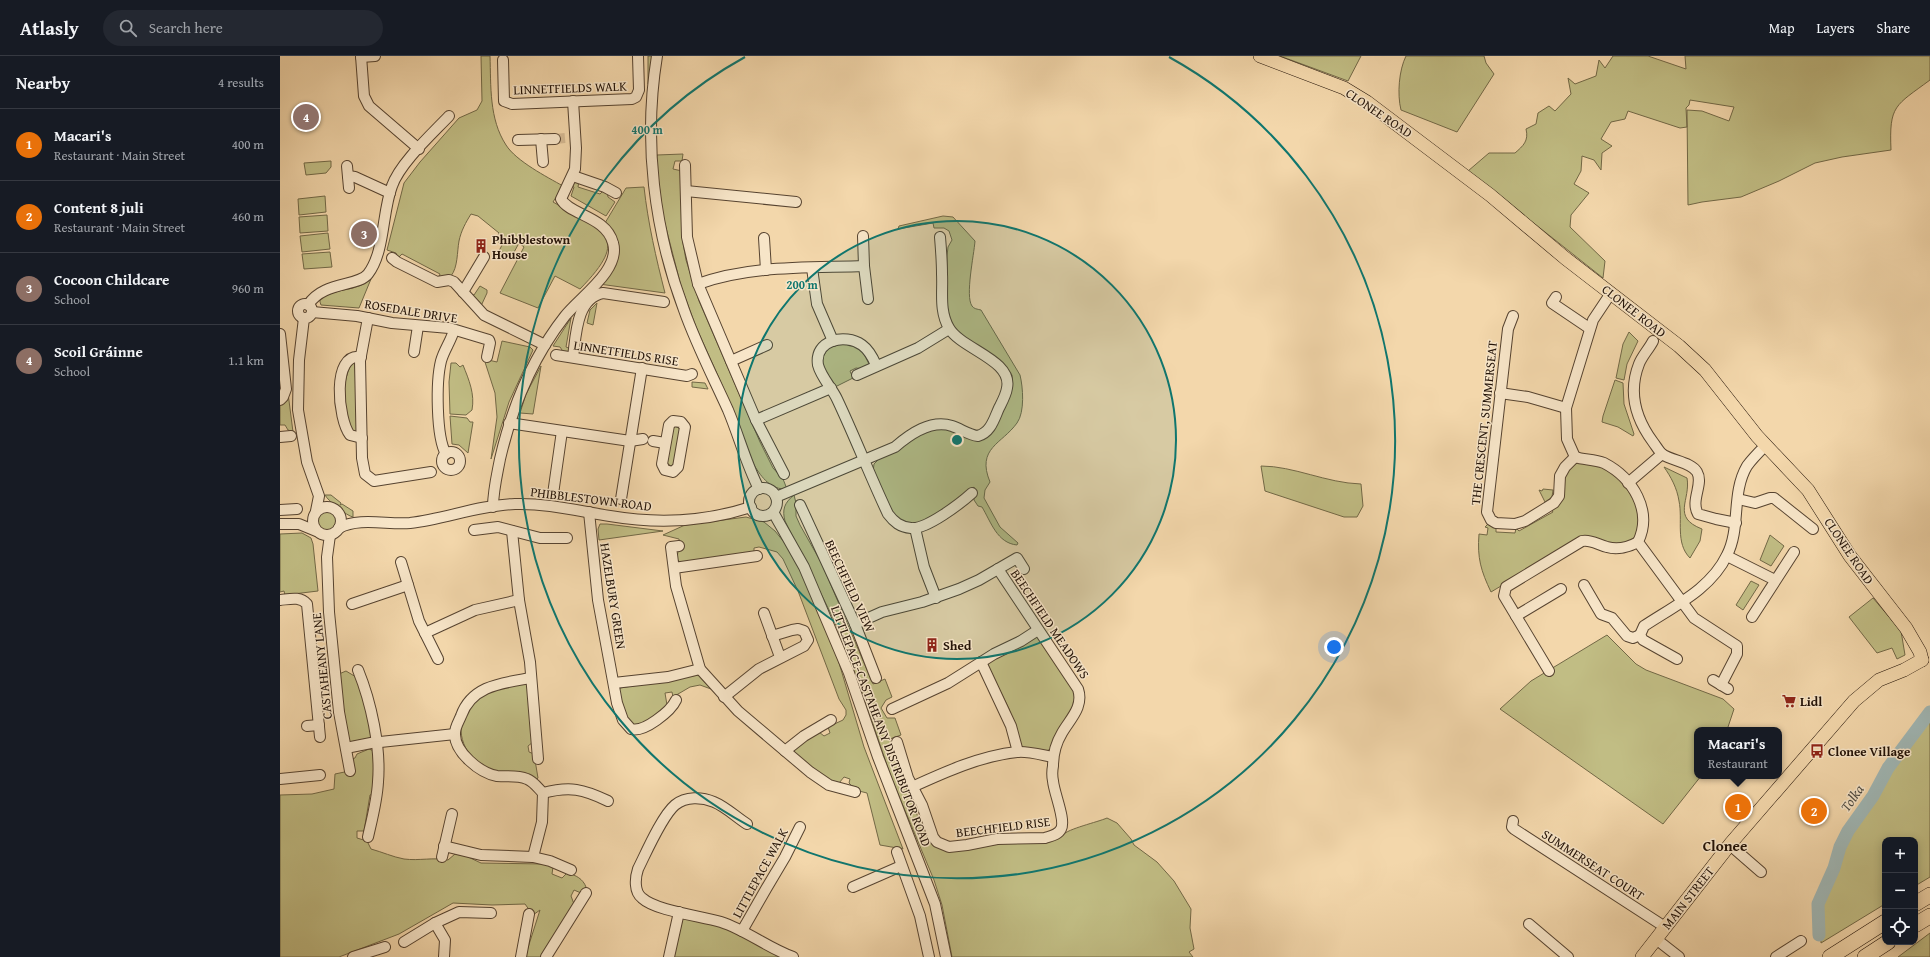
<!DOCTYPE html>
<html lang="en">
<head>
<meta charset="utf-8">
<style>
  body { margin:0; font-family:"Gentium Book Plus",serif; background:#242831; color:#f1f3f6 }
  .controls { position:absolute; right:12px; bottom:12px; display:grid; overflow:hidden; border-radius:8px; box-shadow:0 2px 10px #0003 }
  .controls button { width:36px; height:36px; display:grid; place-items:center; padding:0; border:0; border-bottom:1px solid #363941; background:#171b24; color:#f1f3f6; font:20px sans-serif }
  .you { position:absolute; left:1054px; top:591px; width:14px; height:14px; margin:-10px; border:3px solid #fff; border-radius:50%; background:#1a73e8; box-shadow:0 0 0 6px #1a73e833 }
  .badge { display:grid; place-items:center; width:26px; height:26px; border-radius:50%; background:#0b8043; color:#fff; font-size:13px; font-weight:700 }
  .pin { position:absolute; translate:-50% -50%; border:2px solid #fff; box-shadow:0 1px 4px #0006 }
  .popup { position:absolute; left:1414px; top:671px; width:88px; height:52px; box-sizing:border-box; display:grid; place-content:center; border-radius:8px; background:#171b24; filter:drop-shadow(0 1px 3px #0005); font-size:13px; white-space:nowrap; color:#9ea1a6 }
  .popup b { font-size:15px; color:#f1f3f6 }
  .popup::after { content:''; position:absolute; left:50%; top:100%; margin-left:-8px; border:8px solid transparent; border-top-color:#171b24 }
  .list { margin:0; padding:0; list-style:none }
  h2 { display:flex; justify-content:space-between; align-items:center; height:52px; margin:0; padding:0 16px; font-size:17px }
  h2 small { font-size:13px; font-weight:400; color:#9ea1a6 }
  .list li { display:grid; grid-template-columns:26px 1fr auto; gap:12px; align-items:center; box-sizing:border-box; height:72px; padding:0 16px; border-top:1px solid #363941 }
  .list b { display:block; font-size:15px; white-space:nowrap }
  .list p { margin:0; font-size:13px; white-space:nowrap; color:#9ea1a6 }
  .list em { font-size:13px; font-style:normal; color:#9ea1a6 }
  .icon { flex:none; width:22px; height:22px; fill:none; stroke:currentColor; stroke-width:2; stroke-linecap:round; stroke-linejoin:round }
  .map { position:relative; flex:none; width:1650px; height:901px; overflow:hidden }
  header { display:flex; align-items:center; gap:24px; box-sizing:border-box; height:56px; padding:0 20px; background:#171b24; border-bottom:1px solid #363941 }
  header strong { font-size:19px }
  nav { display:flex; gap:22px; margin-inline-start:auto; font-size:14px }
  .search { width:280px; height:36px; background:#242831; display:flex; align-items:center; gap:10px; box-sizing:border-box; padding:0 14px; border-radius:22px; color:#9ea1a6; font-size:15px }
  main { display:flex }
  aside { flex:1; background:#171b24 }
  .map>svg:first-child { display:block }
  .green { fill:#c1bd84; stroke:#726846 }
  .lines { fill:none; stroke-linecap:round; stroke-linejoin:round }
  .river { stroke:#a0b7b5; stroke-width:13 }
  .minor-tunnel { stroke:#d4b992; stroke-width:10; stroke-dasharray:10 5; stroke-linecap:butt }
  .minor-casing { stroke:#564330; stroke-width:12 }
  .major-casing { stroke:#221207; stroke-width:14 }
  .highway-casing { stroke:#221207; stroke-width:16 }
  .minor { stroke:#f7e5c8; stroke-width:10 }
  .major { stroke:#f3d7ab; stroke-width:13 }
  .highway { stroke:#f3d7ab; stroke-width:15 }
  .ring { fill:none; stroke:#0f766e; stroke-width:2 }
  .labels { text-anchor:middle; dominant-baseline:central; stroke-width:3; stroke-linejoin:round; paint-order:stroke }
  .street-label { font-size:13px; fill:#221207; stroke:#f7e5c8 }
  .poi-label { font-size:13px; font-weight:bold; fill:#221207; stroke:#f7e5c8; text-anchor:start }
  .water-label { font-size:14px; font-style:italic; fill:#4e4c44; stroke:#f7e5c8 }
  .quarter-label { font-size:15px; font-weight:bold; fill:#221207; stroke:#f7e5c8 }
  .centre { fill:#0f766e; stroke:#f7e5c8; stroke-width:2 }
  .ring-label { font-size:12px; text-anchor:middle; font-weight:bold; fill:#0f766e; stroke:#f7e5c8; stroke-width:3; stroke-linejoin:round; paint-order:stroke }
</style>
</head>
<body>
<header>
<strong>Atlasly</strong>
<div class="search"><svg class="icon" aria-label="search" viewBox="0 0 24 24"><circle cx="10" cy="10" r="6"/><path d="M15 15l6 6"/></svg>Search here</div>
<nav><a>Map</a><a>Layers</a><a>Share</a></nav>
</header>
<main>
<aside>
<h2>Nearby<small>4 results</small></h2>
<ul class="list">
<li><span class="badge" style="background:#e8710a">1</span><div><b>Macari's</b><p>Restaurant · Main Street</p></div><em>400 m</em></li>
<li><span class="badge" style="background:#e8710a">2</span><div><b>Content 8 juli</b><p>Restaurant · Main Street</p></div><em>460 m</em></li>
<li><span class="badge" style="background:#8d6e63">3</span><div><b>Cocoon Childcare</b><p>School</p></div><em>960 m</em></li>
<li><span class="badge" style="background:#8d6e63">4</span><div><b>Scoil Gráinne</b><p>School</p></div><em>1.1 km</em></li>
</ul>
</aside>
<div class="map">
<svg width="1650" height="901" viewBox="0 0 1650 901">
  <rect width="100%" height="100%" fill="#f3d7ab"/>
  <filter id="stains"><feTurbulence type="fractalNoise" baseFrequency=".005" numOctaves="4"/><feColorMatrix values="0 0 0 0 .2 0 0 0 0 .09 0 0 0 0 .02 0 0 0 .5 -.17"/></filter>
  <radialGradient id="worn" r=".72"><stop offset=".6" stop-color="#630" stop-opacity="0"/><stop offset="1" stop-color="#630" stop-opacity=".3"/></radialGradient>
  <g class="green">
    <path d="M201 0H210C211 30 209 63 226 89 236 105 267 121 283 130L273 146C324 175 352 180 300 233L275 220 258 252 220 237 244 191 239 187 232 200 219 195 222 189 216 184 219 177 198 160 191 158C186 166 181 175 179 185 177 196 178 211 171 220L158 223 160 218 122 198 118 202 116 197 107 194 124 127 140 106 179 62 197 54 202 45Z"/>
    <path d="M368 0H372L370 28H368Z"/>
    <path d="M1000 0H1081L1068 25Z"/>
    <path d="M1126 0H1204L1206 7 1214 18 1177 76 1121 54C1117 38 1119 14 1126 0Z"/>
    <path d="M1333 0H1368L1406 13 1405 0H1650V24C1615 50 1609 49 1611 94L1562 101 1535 107 1499 125 1461 141 1422 146 1408 149 1407 54 1422 55 1449 65 1454 51 1410 44 1409 49 1406 52 1407 71 1400 72 1348 55 1345 63 1331 66 1321 83 1332 90 1322 97 1321 114 1314 104 1302 100 1301 115 1294 128 1309 137 1291 159 1290 171 1325 205 1323 222 1188 115 1209 97H1235C1243 90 1249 85 1246 73L1256 68 1258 57 1269 50 1275 55 1291 38 1288 22 1295 28 1316 20 1319 4 1325 12Z"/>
    <path d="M403 98 402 105H395L393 113 402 115 403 187 406 204 419 245 480 386 493 412 503 423 507 433C491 434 482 422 474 409L443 331 416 271 401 230 383 160 376 105 377 99Z"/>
    <path d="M51 105V111L46 117 26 119 24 107Z"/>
    <path d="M299 125 298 131 320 138 324 134 327 136 328 141 335 146 326 160 291 140 294 131 291 129 293 126Z"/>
    <path d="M364 131C368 167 376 202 385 237L319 228 332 211 325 167 346 132Z"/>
    <path d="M45 140 46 156 19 159 18 143Z"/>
    <path d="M47 159 48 175 20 177 19 161Z"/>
    <path d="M663 160 673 161 695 185C694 199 685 240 692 250 694 253 697 253 701 254L740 319C743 331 745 356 737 367 722 388 696 392 710 426L705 434 704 442 720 471 738 487 737 489C717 487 711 466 702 451L698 450 694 444V431C677 444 649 472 626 467 622 466 618 463 614 462L593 416 594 408 599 403 645 375 662 372 701 384 732 330V319L726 312 675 274 670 262 667 250V200L668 191 672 184 669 175 664 172H654L653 167 618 173 619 170Z"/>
    <path d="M48 177 50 193 22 196 20 180Z"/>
    <path d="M50 196 52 211 24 213 22 198Z"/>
    <path d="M91 223 79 252 41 249 40 246V243C58 231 76 236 91 223Z"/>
    <path d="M200 230 207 234V237L201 250 191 238 194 239Z"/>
    <path d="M317 247 313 269 307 267 310 254Z"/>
    <path d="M291 262 286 291 291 293 287 297H284L280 291 273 290Z"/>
    <path d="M1349 276 1358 285 1347 308 1344 324 1336 322 1343 288Z"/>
    <path d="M222 285 250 291 253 294 229 346 211 403 217 361 215 337 204 303 217 306Z"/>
    <path d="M564 286 581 292 589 308C586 312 581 313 576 312L570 315 573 322 555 331 545 316 541 304 549 291Z"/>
    <path d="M73 304 75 305 77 374 74 377C71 372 66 366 65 360 62 341 64 320 73 304Z"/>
    <path d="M171 307H176L180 311 183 309C189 324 195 338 192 354L186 359 170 358 169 326Z"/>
    <path d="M261 310 253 358 240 357 246 338Z"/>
    <path d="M1335 324 1343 327 1344 348 1354 378 1353 380 1338 371 1322 366 1323 360Z"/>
    <path d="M412 326 425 327 428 333 412 331Z"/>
    <path d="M8 337 13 376 8 374 5 369H0V347Z"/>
    <path d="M170 360 187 362 190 366H193L188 397 179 389 172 388Z"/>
    <path d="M395 370 400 373 395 407 391 410 387 407 393 373Z"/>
    <path d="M1299 406C1352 407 1385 490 1334 489 1324 488 1313 483 1304 480L1211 536C1201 515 1197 502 1199 478L1207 479 1208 472 1205 471 1209 467 1216 470V476L1235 477 1236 472 1239 475 1273 456 1271 453 1289 411Z"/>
    <path d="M981 410C1014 410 1046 427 1081 428L1083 450 1077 461H1064L985 435Z"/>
    <path d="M1384 411 1407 422C1411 444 1391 461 1422 473L1420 485 1410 502C1395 487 1403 464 1399 445 1397 432 1391 421 1384 411Z"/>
    <path d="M1263 433 1273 434 1272 441 1265 446 1259 434 1262 435Z"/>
    <path d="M45 439H51L61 447 60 449 62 448 73 455V461C67 460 48 445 45 439Z"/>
    <path d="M514 439 516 447V460L520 469 542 508 593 628 605 623 612 641 606 644 601 652 607 662H615L621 679 610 683 639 764 644 763 654 789 663 793 783 779C787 773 818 766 827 762L837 767 851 783 854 789 877 806 894 825 911 853 910 872 914 893 909 896 913 901H672L662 849 654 824 611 721 581 633 553 562 505 465C502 454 504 447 514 439Z"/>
    <circle cx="47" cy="464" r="10"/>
    <path d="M466 461 484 466 495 475 508 491 526 526 554 590 584 691 623 793 600 789 587 737 579 735V732L572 730 569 727 570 723 564 721 559 727 545 722 514 697 515 691 539 676 544 680 550 677 548 671 563 664 566 659V654L559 643 518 535 503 503 497 496 490 494 479 491 474 492V496L401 507 397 503 398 495 401 493 399 483 383 479 405 469Z"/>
    <path d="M320 468H327L383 475 319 484 318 473Z"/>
    <path d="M22 477 31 482 33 488 38 535 5 539 4 535 0 536V478Z"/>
    <path d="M1490 479 1504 490 1491 510 1480 504Z"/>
    <path d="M1471 525 1479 529 1463 554 1456 549Z"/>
    <path d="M1593 542 1621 575 1625 599 1617 603 1612 592 1597 597 1569 561Z"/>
    <path d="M1327 579 1356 608 1366 614 1443 643 1454 653 1447 674H1417V720H1421L1383 768 1220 653 1251 625Z"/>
    <path d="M753 581H757L762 585 796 639 797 643 771 693 766 695 742 691 729 653 708 610 709 606Z"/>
    <path d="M66 615 76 621 87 648 91 680 90 682 70 686 68 685 59 618Z"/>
    <path d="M418 619 431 633 420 629 410 631 393 641 392 636 385 637 387 649 376 661 357 671 346 664 339 634 340 632Z"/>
    <path d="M245 627 248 628 253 686 248 690 249 696 254 698 258 722 256 724C243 722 220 720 208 714 186 702 172 676 188 653 191 649 194 644 198 641 212 633 229 630 245 627Z"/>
    <path d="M1650 663V821L1635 830V784H1605V848L1541 887 1540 847 1569 775 1594 742 1612 710Z"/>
    <path d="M89 693 94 695 93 738 90 739 84 775H77V782L87 785 91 793C102 796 113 801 124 803 139 805 154 801 168 804L175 798 186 800 201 807 264 808 273 811 272 818 282 822 287 817C296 819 303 823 306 831L301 837 294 834 291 840 294 848 262 901H245L260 854 253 859 245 848 212 849 173 847 119 878 59 901H0V739L32 738 54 733 55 718 74 714 72 703 75 702 77 698Z"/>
    <path d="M403 862 446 872 501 901H393Z"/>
    <path d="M1650 877V901H1618Z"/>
  </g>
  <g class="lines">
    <path class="river" d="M1539 879 1538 848 1554 812 1560 791 1568 775 1593 740 1608 712 1650 656"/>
    <path class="minor-tunnel" d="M275 83 286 82"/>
    <defs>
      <g id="minor">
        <path d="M81 0 84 40 89 50 139 93"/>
        <path d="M377 0C363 85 374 174 404 254 416 288 433 321 448 354 459 380 466 408 479 433"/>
        <path d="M81 1 95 0"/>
        <path d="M223 4 224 45 232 48 352 43 356 41 359 34 358 0"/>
        <path d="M261 83 263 106"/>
        <path d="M238 84 275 83"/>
        <path d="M405 109 407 181 418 228 476 364 504 418"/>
        <path d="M67 110 69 132"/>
        <path d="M68 120 75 121 110 137"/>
        <path d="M293 120 325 131 336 137"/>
        <path d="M406 135 516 146"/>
        <path d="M583 180 584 210 588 243"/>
        <path d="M484 182 486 214"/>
        <path d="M112 202 117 206 157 226 169 224 174 226 204 259 265 289"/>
        <path d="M532 212 537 248 553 285"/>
        <path d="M418 228C470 209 529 212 584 210"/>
        <path d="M183 236 204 201"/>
        <path d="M1276 241 1272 247 1309 272"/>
        <circle cx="25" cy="255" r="7"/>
        <path d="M28 249C43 225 78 231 88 218 105 196 102 156 112 130 120 107 152 78 169 60"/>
        <path d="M32 256 77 260 112 267 169 272 209 284 210 287 207 301"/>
        <path d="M1233 260 1228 273 1207 456 1211 464 1216 467 1235 468 1245 465 1274 447 1279 440 1280 420 1285 411 1295 401"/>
        <path d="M24 262 19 304 18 354 27 406 39 440 36 455"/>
        <path d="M88 262 80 305 82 402 85 418 94 425 151 416"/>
        <path d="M0 278 6 333 3 341 0 344"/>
        <path d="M1373 285C1369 293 1362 300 1359 308 1348 336 1356 363 1373 386 1376 390 1379 395 1382 398 1392 405 1411 406 1417 416 1424 428 1410 444 1418 458L1436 463 1456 467"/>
        <path d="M134 296 138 270"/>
        <path d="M276 299 407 320 412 318"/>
        <path d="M81 301C51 296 58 364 70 379L82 382"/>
        <path d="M293 301C296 280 296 242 323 237L384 246"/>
        <path d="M451 305 487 289"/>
        <path d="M596 309C593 302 589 294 582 289 565 277 534 284 538 309 541 321 552 332 557 343 575 381 590 420 608 458 614 466 620 471 631 472 646 474 681 447 692 437"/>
        <path d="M577 319 638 292 669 273"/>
        <path d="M1220 337 1248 341 1286 352"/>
        <path d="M476 364 551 332"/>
        <path d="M393 365 401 366 405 371 398 411 393 416 385 414 382 408 389 369Z"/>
        <path d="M229 367 350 385 363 383"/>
        <path d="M0 381 11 380"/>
        <path d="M373 385 385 387"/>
        <circle cx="171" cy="405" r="9"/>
        <path d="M166 398C156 381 156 325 161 305 164 294 171 285 174 274"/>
        <path d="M1295 401C1304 404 1314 403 1324 407 1353 422 1373 455 1358 486L1414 562 1457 590V598L1441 629"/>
        <path d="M1295 401 1287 383 1286 352 1313 264 1331 237"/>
        <path d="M1348 427 1382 398"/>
        <circle cx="483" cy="446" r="14"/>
        <path d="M273 438 282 375"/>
        <path d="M496 441 615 391C630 378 651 363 672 370 681 373 689 379 698 380 711 376 714 363 719 352 722 346 726 339 727 332 733 304 681 293 669 272 659 255 663 236 662 218 662 206 661 193 660 181"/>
        <path d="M341 443 362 312"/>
        <path d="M1458 443 1475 447 1490 442H1494L1533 473"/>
        <path d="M520 449 575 568 596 622"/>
        <circle cx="47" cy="465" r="14"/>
        <path d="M213 451C213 435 217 419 220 403 232 351 252 302 285 260 300 241 341 214 333 187 326 160 289 159 281 143L295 113 296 92 293 45"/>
        <path d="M0 454 17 453"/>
        <path d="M309 456 318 544 337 647 343 664 351 673C364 677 391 655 396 644"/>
        <path d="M493 456 524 511 569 617 598 701 655 848 666 901"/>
        <path d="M0 468H19L36 475"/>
        <path d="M59 472C79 461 108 469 130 467 165 463 199 449 235 448 267 447 298 455 330 460 377 468 425 466 471 451"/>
        <path d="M635 472 644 511 656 542"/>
        <path d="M194 474 218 471 260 482H287"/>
        <path d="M232 475 239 544 250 606 258 703"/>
        <path d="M50 479 47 501 49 556 59 656 70 715"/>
        <path d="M399 490 391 491 396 530 420 613 458 655 530 716 549 729 575 736"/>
        <path d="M1447 500 1495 524"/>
        <path d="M121 506 139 565 145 577 195 554 239 544"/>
        <path d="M394 512 477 500"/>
        <path d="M1304 529 1321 558 1332 562 1347 580 1353 582 1360 579"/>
        <path d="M0 544C10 543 20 540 27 548L40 681"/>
        <path d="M72 548 128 529"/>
        <path d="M484 557 500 601"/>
        <path d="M1236 560 1281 533"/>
        <path d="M1472 561 1514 496"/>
        <path d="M575 568 602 556 642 546 679 533 699 524 737 502 744 513"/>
        <path d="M145 577 158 603"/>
        <path d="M1397 603 1363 584 1360 579 1364 570C1394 550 1431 533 1447 499 1461 472 1451 437 1467 410 1472 403 1479 396 1485 390"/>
        <path d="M701 606 731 670 738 696"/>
        <path d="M78 614C91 646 101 691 98 726 97 745 92 763 88 781"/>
        <path d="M1269 615 1224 540 1226 531 1302 485C1311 483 1318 489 1327 491 1337 494 1349 491 1358 486"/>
        <path d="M251 622C223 627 192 629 181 660 179 665 175 671 175 677 174 696 200 717 217 720 227 721 237 719 247 723 253 725 258 732 263 737L262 766 253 801"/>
        <path d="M1433 624 1448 633"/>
        <path d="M334 627 388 621 420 613"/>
        <path d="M444 641 479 613 524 590 528 584 524 575 518 573 512 574 492 580"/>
        <path d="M612 653 668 627 714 598 741 585 758 574"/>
        <path d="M27 670 39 669"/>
        <path d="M617 686 628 722 642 749 653 781 657 786 669 791 687 789 717 783 765 782C771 780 778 779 781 773 786 764 774 737 773 725 772 720 772 715 773 710 773 699 776 687 782 677 790 663 804 651 798 633L718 513"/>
        <path d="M66 692 91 687 175 678"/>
        <path d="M505 695 524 680 551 664"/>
        <path d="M0 723 40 719"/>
        <path d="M632 731C665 716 700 700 737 696 748 695 762 699 773 701"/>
        <path d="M263 737C290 730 303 733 328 745"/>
        <path d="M1233 765 1232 771 1234 773 1385 871"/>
        <path d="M467 768C456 761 446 751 434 746 422 741 406 740 395 749 382 760 366 797 358 813 355 822 354 836 362 842 376 855 421 860 441 866 466 874 488 892 513 901"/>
        <path d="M1450 789 1481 816"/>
        <path d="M164 790 201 799 253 801 270 805 291 814"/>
        <path d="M617 796 640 860 649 901"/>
        <path d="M162 801 172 758"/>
        <path d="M573 831 621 810"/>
        <path d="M155 867 165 884 164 901"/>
        <path d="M1249 868 1288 901"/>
        <path d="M462 875 486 833 505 801 520 771"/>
        <path d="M1376 883 1399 901"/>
        <path d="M124 886 155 867 179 856 211 857"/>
        <path d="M73 901 105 891"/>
        <path d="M241 901 249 858"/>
        <path d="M266 901 306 837"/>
        <path d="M389 901 399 856"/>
        <path d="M1496 901 1521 885"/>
      </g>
      <g id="major">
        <path d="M980 0 1064 32 1087 46 1210 139 1285 202 1399 290 1425 314 1477 380 1528 434 1570 500 1626 572 1640 596 1642 604"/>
        <path d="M1362 901 1451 787 1574 645 1599 624 1624 614 1642 604"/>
      </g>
      <g id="highway">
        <path d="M1635 848 1650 839"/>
        <path d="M1635 869 1650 860"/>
        <path d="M1550 901 1605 866"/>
        <path d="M1585 901 1608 886"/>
      </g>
    </defs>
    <use href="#minor" class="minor-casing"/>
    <use href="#major" class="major-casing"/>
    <use href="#highway" class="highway-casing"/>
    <use href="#minor" class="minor"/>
    <use href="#major" class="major"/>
    <use href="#highway" class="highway"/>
  </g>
  <circle cx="677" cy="384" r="219" fill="#0f766e" fill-opacity=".12"/>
  <g class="ring">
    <circle cx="677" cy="384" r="219"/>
    <path d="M889 1A438 438 0 1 1 465 1"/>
  </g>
  <defs>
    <symbol id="building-bare" viewBox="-9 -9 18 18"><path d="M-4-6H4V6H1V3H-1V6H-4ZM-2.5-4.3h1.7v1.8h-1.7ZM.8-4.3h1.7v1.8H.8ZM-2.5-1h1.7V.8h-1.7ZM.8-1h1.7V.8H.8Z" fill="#8f2418" stroke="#f7e5c8" stroke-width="2.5" paint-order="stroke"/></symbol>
    <symbol id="supermarket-bare" viewBox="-9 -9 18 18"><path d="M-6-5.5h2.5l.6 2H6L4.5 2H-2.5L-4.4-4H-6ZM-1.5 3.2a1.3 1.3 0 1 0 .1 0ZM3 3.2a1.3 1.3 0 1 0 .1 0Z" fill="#8f2418" stroke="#f7e5c8" stroke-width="2.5" paint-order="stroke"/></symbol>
    <symbol id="bus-bare" viewBox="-9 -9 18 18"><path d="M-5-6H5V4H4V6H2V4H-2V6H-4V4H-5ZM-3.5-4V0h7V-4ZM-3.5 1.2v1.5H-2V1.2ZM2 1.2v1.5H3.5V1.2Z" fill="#8f2418" stroke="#f7e5c8" stroke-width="2.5" paint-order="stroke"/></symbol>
  </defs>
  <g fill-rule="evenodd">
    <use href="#building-bare" x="191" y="180" width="20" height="20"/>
    <use href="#building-bare" x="642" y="579" width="20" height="20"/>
    <use href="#supermarket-bare" x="1499" y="635" width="20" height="20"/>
    <use href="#bus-bare" x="1527" y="685" width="20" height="20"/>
  </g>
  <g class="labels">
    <g class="street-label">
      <text transform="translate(290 32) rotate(-2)">LINNETFIELDS WALK</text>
      <text transform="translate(1099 57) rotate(34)">CLONEE ROAD</text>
      <text transform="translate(131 255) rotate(9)">ROSEDALE DRIVE</text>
      <text transform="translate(1354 255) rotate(38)">CLONEE ROAD</text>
      <text transform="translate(346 297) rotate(9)">LINNETFIELDS RISE</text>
      <text transform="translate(1204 367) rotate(-84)">THE CRESCENT, SUMMERSEAT</text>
      <text transform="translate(311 443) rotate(7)">PHIBBLESTOWN ROAD</text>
      <text transform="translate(1569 495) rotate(56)">CLONEE ROAD</text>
      <text transform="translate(570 530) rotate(65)">BEECHFIELD VIEW</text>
      <text transform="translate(333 540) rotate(81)">HAZELBURY GREEN</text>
      <text transform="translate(770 568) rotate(56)">BEECHFIELD MEADOWS</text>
      <text transform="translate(42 610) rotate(-96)">CASTAHEANY LANE</text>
      <text transform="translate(601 670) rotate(69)">LITTLEPACE-CASTAHEANY DISTRIBUTOR ROAD</text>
      <text transform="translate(723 771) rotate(-7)">BEECHFIELD RISE</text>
      <text transform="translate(1313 809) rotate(33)">SUMMERSEAT COURT</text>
      <text transform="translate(480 817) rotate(-61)">LITTLEPACE WALK</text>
      <text transform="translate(1408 842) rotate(-52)">MAIN STREET</text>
    </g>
    <g class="poi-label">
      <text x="212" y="183">Phibblestown<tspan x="212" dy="15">House</tspan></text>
      <text x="663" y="589">Shed</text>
      <text x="1520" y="645">Lidl</text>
      <text x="1548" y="695">Clonee Village</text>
    </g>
    <g class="water-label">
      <text transform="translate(1572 742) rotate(-55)">Tolka</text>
    </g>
    <g class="quarter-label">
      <text x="1445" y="789">Clonee</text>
    </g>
  </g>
  <circle cx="677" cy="384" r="6" class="centre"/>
  <g class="ring-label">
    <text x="367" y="78">400 m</text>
    <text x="522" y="233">200 m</text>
  </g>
  <rect width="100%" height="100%" filter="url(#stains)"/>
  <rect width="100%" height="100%" fill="url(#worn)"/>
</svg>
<div class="controls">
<button>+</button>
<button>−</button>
<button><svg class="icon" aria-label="locate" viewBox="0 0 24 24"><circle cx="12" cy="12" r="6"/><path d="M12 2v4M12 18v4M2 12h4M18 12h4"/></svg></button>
</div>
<div class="you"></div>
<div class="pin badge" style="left:1458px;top:751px;background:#e8710a">1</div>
<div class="popup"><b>Macari's</b>Restaurant</div>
<div class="pin badge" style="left:1534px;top:755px;background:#e8710a">2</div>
<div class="pin badge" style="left:84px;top:178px;background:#8d6e63">3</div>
<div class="pin badge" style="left:26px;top:61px;background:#8d6e63">4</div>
</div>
</main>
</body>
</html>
